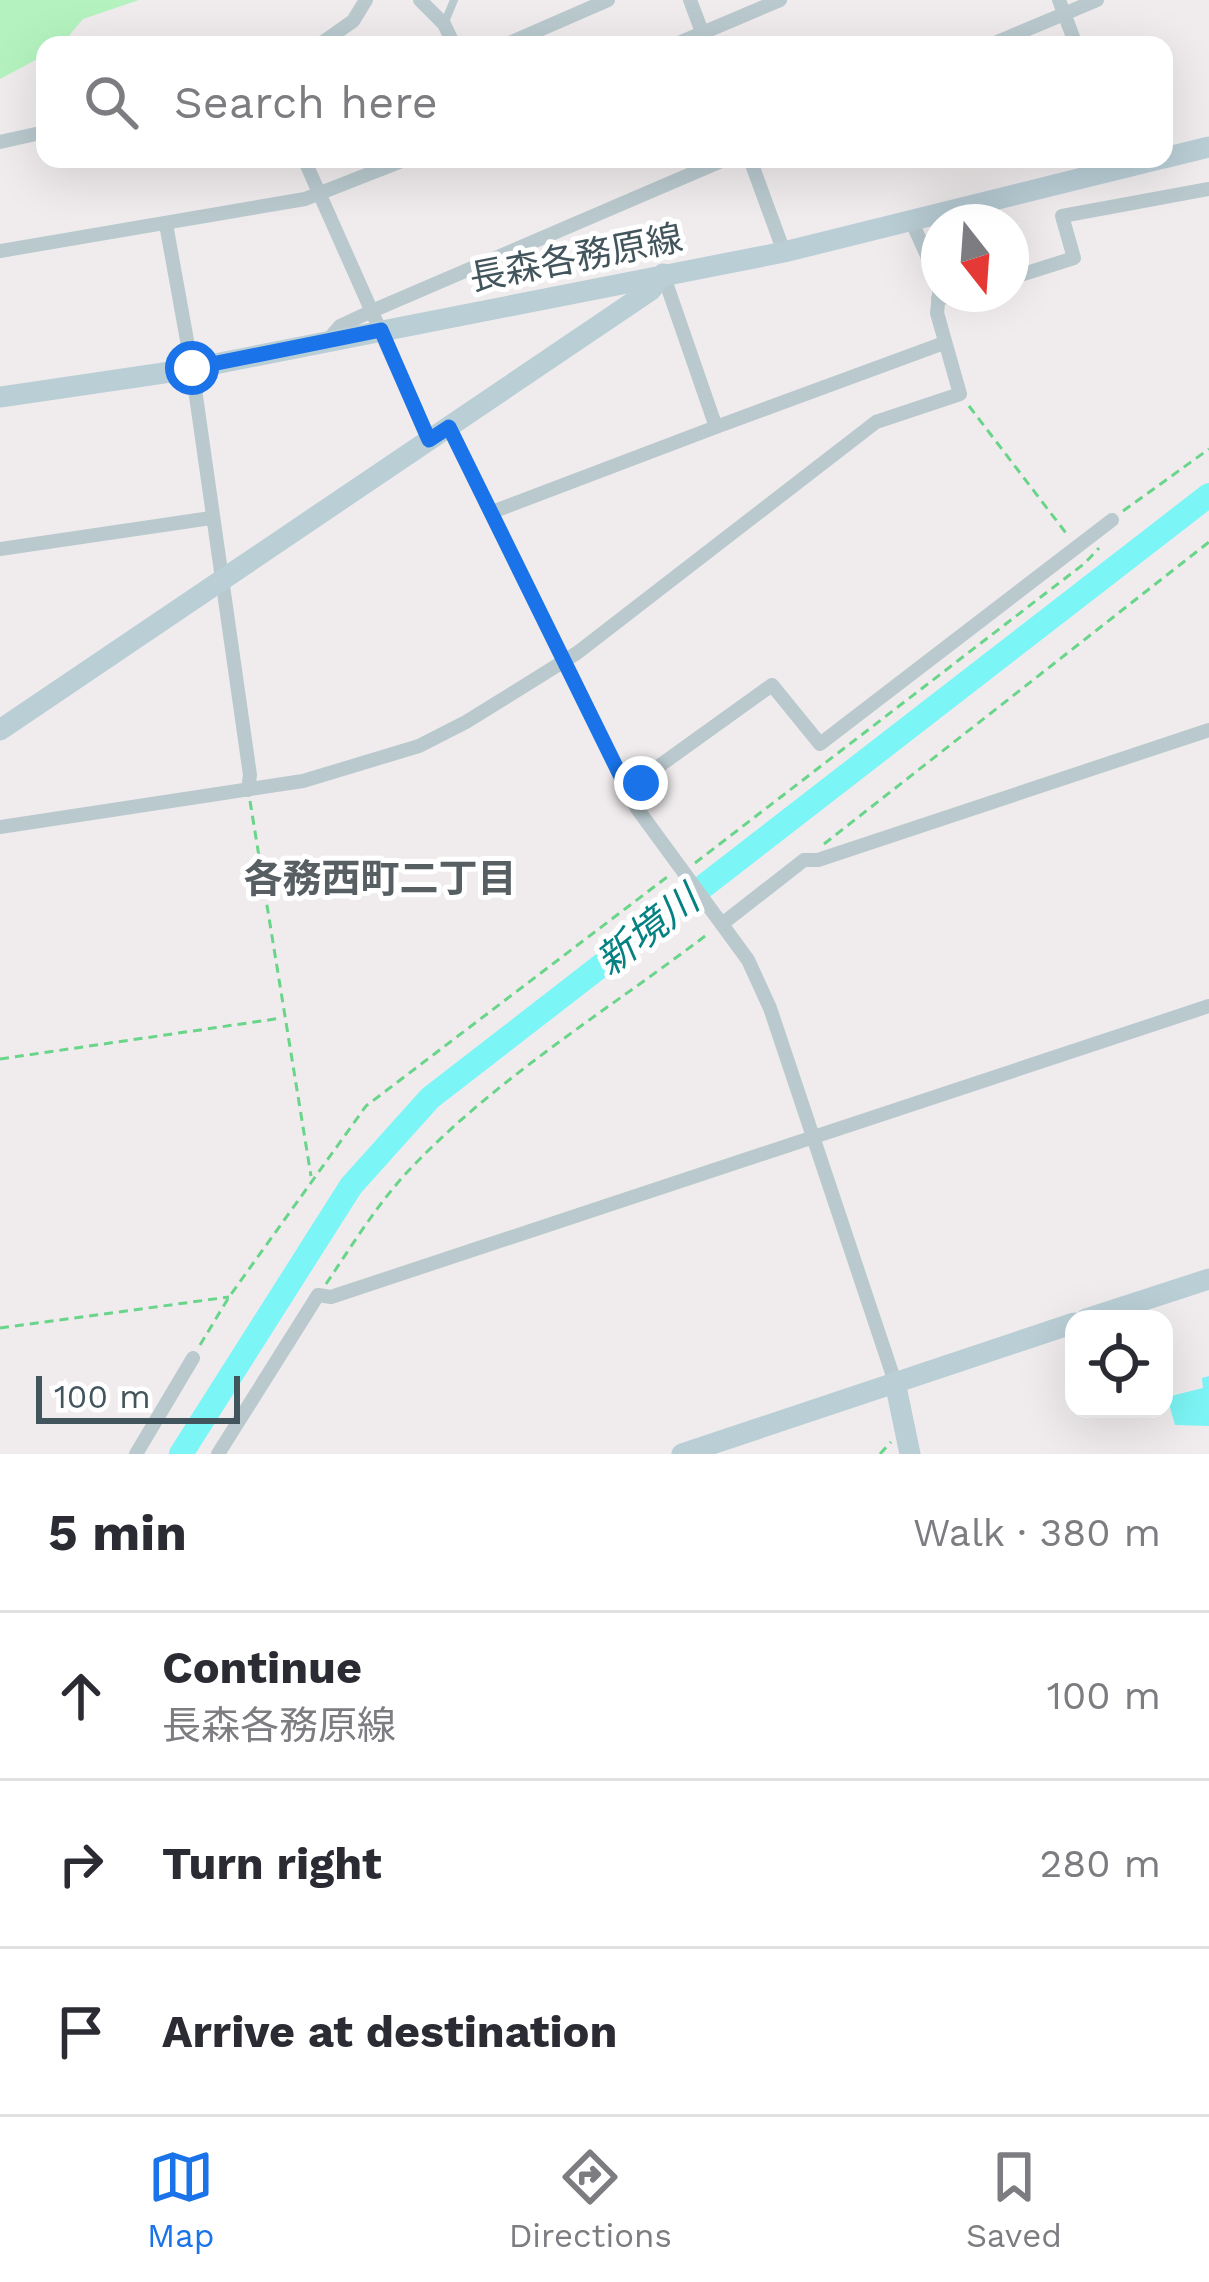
<!DOCTYPE html>
<html lang="en">
<head>
<meta charset="utf-8">
<style>
  body { margin:0; font-family:"Work Sans","Noto Sans JP",sans-serif; background:#f2f2f3; color:#2b2b33 }
  .controls { position:absolute; right:36px; bottom:36px; display:grid; overflow:hidden; border-radius:24px; box-shadow:0 12px 48px #0002 }
  .controls button { width:108px; height:108px; display:grid; place-items:center; padding:0; border:0; border-bottom:3px solid #e1e1e2; background:#fff; color:#2b2b33; font:60px sans-serif }
  .compass { position:absolute; left:921px; top:204px; width:108px; height:108px; border-radius:50%; background:#fff; box-shadow:0 12px 48px #0002; rotate:163deg }
  .scale { position:absolute; left:36px; bottom:30px; width:204px; box-sizing:border-box; padding-left:12px; border:6px solid #43555c; border-top:0; font-size:33px; line-height:42px; white-space:nowrap; color:#43555c; -webkit-text-stroke:9px #fff; paint-order:stroke }
  .stop { position:absolute; width:36px; height:36px; margin:-27px; border:9px solid #1a73e8; border-radius:50%; background:#fff }
  .stop.end { background:#1a73e8; border-color:#fff; box-shadow:0 3px 12px #0008 }
  .list { margin:0; padding:0; list-style:none }
  h2 { display:flex; justify-content:space-between; align-items:center; height:156px; margin:0; padding:0 48px; font-size:51px }
  h2 small { font-size:39px; font-weight:400; color:#7c7c81 }
  .list li { display:grid; grid-template-columns:78px 1fr auto; gap:36px; align-items:center; box-sizing:border-box; height:168px; padding:0 48px; border-top:3px solid #e1e1e2 }
  .list b { display:block; font-size:45px; white-space:nowrap }
  .list p { margin:0; font-size:39px; white-space:nowrap; color:#7c7c81 }
  .list em { font-size:39px; font-style:normal; color:#7c7c81 }
  .icon { flex:none; width:66px; height:66px; fill:none; stroke:currentColor; stroke-width:2; stroke-linecap:round; stroke-linejoin:round }
  .map { position:relative; flex:none; width:1209px; height:1454px; overflow:hidden }
  .search { position:absolute; background:#fff; box-shadow:0 12px 48px #0002; left:36px; right:36px; top:36px; height:132px; display:flex; align-items:center; gap:30px; box-sizing:border-box; padding:0 42px; border-radius:24px; color:#7c7c81; font-size:45px }
  .sheet { height:660px; background:#fff }
  nav { display:flex; justify-content:space-around; align-items:center; box-sizing:border-box; height:168px; border-top:3px solid #e1e1e2; background:#fff; font-size:33px; color:#7c7c81 }
  nav a { display:grid; justify-items:center; gap:6px }
  nav .on { color:#1a73e8 }
  .map>svg:first-child { display:block }
  .green { fill:#b4f3c0 }
  .water { fill:#7cf5f6 }
  .lines { fill:none; stroke-linecap:round; stroke-linejoin:round }
  .river { stroke:#7cf5f6; stroke-width:24 }
  .path { stroke:#69d58a; stroke-width:3; stroke-dasharray:9 6; stroke-linecap:butt }
  .lane { stroke:#b9c9ce; stroke-width:8 }
  .street { stroke:#b9c9ce; stroke-width:14 }
  .secondary { stroke:#baced6; stroke-width:21 }
  .route { stroke:#1a73e8; stroke-width:15 }
  .labels { text-anchor:middle; dominant-baseline:central; stroke-width:10; stroke-linejoin:round; paint-order:stroke }
  .street-label { font-size:36px; fill:#43555c; stroke:#fff }
  .neighbourhood-label { font-size:39px; font-weight:bold; fill:#585f62; stroke:#fff }
  .water-label { font-size:39px; font-style:italic; fill:#058182; stroke:#fff }
</style>
</head>
<body>
<div class="map">
<svg width="1209" height="1454" viewBox="0 0 1209 1454">
  <rect width="100%" height="100%" fill="#f0eced"/>
  <path class="green" d="M0 0H139L83 19 61 45H45V55L0 79Z"/>
  <path class="water" d="M1209 1376V1426L1175 1425 1167 1397 1203 1388 1202 1378Z"/>
  <g class="lines">
    <path class="river" d="M181 1454 351 1186 430 1098 1209 495"/>
    <g class="path">
      <path d="M969 406 1069 537"/>
      <path d="M1123 511 1209 449"/>
      <path d="M250 801 311 1176"/>
      <path d="M824 844 1209 542"/>
      <path d="M695 863 1085 563 1099 548"/>
      <path d="M0 1059 282 1018"/>
      <path d="M326 1284C353 1244 379 1201 413 1166 499 1076 611 1008 709 933"/>
      <path d="M0 1328 229 1297"/>
      <path d="M200 1345 229 1297 366 1106 671 874"/>
      <path d="M880 1454 891 1442"/>
    </g>
    <path class="lane" d="M444 24 454 0"/>
    <g class="street">
      <path d="M420 0 444 24 454 45"/>
      <path d="M690 0 707 45"/>
      <path d="M1059 0 1076 45"/>
      <path d="M319 45 353 21 366 0"/>
      <path d="M505 45 608 0"/>
      <path d="M674 45 780 0"/>
      <path d="M990 45 1097 0"/>
      <path d="M0 142 45 132"/>
      <path d="M304 159 429 440"/>
      <path d="M750 159 784 252"/>
      <path d="M911 220 939 282"/>
      <path d="M166 224 192 368 250 775 248 790"/>
      <path d="M0 251 305 199 407 159"/>
      <path d="M1011 278 1074 258 1062 216 1209 189"/>
      <path d="M938 299 960 294"/>
      <path d="M328 340 340 326 372 311 726 159"/>
      <path d="M449 427 636 807 748 960 770 1008 895 1382"/>
      <path d="M716 427 944 343"/>
      <path d="M492 512 716 427 663 274"/>
      <path d="M0 549 211 518"/>
      <path d="M627 789 772 685 820 744 1112 520"/>
      <path d="M0 827 303 781 419 746 466 722 577 653 876 422 960 394 937 313 939 294"/>
      <path d="M722 924 804 860H818L1209 730"/>
      <path d="M136 1454 193 1358"/>
      <path d="M218 1454 318 1295 331 1297 1209 1006"/>
    </g>
    <g class="secondary">
      <path d="M1164 158 1209 147"/>
      <path d="M0 397 184 370 784 252 1159 159"/>
      <path d="M0 730 651 290 663 274"/>
      <path d="M1086 1319 1209 1279"/>
      <path d="M895 1382 910 1454"/>
      <path d="M682 1454 1074 1323"/>
    </g>
  </g>
  <g class="lines">
    <path class="route" d="M192 368 381 330 429 440 449 427 627 789 641 783"/>
  </g>
  <g class="labels">
    <g class="street-label">
      <text transform="translate(576 258) rotate(-11)">長森各務原線</text>
    </g>
    <g class="neighbourhood-label">
      <text x="380" y="878">各務西町二丁目</text>
    </g>
    <g class="water-label">
      <text transform="translate(647 930) rotate(-38)">新境川</text>
    </g>
  </g>
</svg>
<div class="controls">
<button><svg class="icon" aria-label="locate" viewBox="0 0 24 24"><circle cx="12" cy="12" r="6"/><path d="M12 2v4M12 18v4M2 12h4M18 12h4"/></svg></button>
</div>
<svg class="compass" viewBox="-18 -18 36 36"><path d="M0-13l5 13h-10z" fill="#e53935"/><path d="M0 13l5-13h-10z" fill="#7c7c81"/></svg>
<div class="scale">100 m</div>
<div class="stop" style="left:192px;top:368px"></div>
<div class="stop end" style="left:641px;top:783px"></div>
<div class="search"><svg class="icon" aria-label="search" viewBox="0 0 24 24"><circle cx="10" cy="10" r="6"/><path d="M15 15l6 6"/></svg>Search here</div>
</div>
<section class="sheet">
<h2>5 min<small>Walk · 380 m</small></h2>
<ul class="list">
<li><svg class="icon" aria-label="ahead" viewBox="0 0 24 24"><path d="M12 20V5M6 11l6-6 6 6"/></svg><div><b>Continue</b><p>長森各務原線</p></div><em>100 m</em></li>
<li><svg class="icon" aria-label="right" viewBox="0 0 24 24"><path d="M7 20v-9h11M14 6l5 5-5 5"/></svg><div><b>Turn right</b></div><em>280 m</em></li>
<li><svg class="icon" aria-label="arrive" viewBox="0 0 24 24"><path d="M6 21V4h12l-3 4 3 4H6"/></svg><div><b>Arrive at destination</b></div></li>
</ul>
</section>
<nav>
<a class="on"><svg class="icon" aria-label="map" viewBox="0 0 24 24"><path d="M3 6l6-2 6 2 6-2v14l-6 2-6-2-6 2zM9 4v14M15 6v14"/></svg>Map</a>
<a><svg class="icon" aria-label="directions" viewBox="0 0 24 24"><path d="M12 3l9 9-9 9-9-9zM9 14v-3h6M13 9l2 2-2 2"/></svg>Directions</a>
<a><svg class="icon" aria-label="saved" viewBox="0 0 24 24"><path d="M7 4h10v16l-5-4-5 4z"/></svg>Saved</a>
</nav>
</body>
</html>
